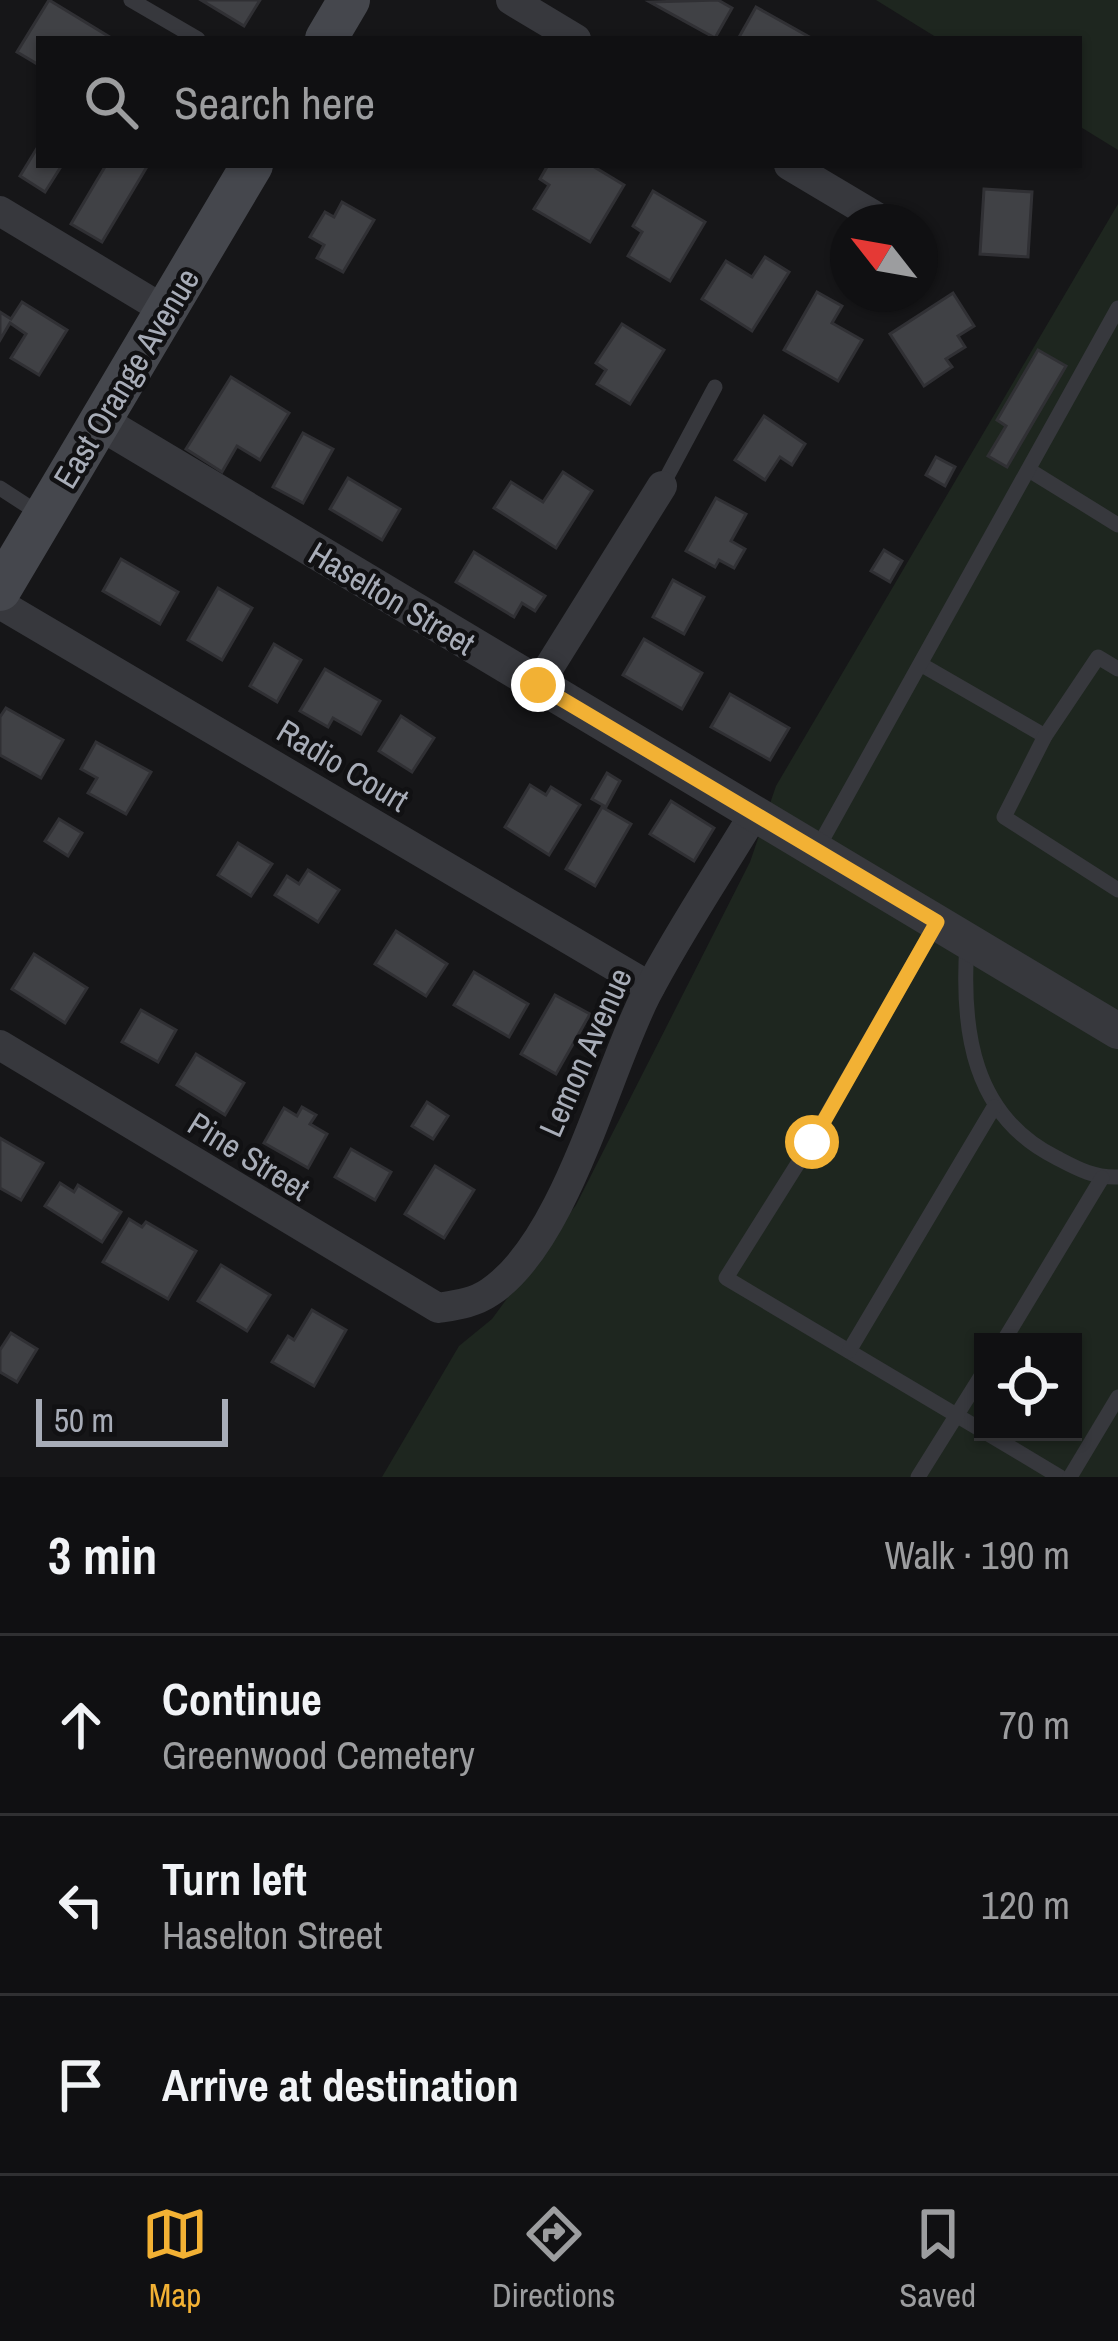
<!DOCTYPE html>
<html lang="en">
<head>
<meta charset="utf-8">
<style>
  body { margin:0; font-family:"Archivo Narrow",sans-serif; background:#19191b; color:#f1f3f6 }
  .controls { position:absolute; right:36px; bottom:36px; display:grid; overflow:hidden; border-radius:0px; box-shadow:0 3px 9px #0004 }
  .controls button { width:108px; height:108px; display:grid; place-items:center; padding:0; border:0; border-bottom:3px solid #303032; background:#101012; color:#f1f3f6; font:60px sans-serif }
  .compass { position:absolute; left:830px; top:204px; width:108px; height:108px; border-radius:50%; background:#101012; box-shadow:0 3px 9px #0004; rotate:301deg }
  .scale { position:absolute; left:36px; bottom:30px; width:192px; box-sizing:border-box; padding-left:12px; border:6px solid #a8adb8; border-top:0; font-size:33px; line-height:42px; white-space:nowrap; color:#a8adb8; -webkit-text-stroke:9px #111113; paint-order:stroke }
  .stop { position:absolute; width:36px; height:36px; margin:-27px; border:9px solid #f2b134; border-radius:50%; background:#fff }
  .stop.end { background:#f2b134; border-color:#fff; box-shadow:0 3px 12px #0008 }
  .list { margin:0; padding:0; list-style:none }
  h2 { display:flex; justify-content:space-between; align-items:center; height:156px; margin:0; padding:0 48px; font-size:51px }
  h2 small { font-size:39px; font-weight:400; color:#9c9d9f }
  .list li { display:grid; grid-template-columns:78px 1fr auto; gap:36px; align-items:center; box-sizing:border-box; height:180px; padding:0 48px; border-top:3px solid #303032 }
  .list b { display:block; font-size:45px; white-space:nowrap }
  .list p { margin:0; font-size:39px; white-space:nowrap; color:#9c9d9f }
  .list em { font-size:39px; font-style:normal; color:#9c9d9f }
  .icon { flex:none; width:66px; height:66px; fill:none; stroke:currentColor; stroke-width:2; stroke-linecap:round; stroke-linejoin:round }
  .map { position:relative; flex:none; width:1118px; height:1477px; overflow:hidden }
  .search { position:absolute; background:#101012; box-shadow:0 3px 9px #0004; left:36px; right:36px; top:36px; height:132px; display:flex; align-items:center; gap:30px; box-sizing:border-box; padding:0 42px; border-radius:0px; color:#9c9d9f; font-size:45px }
  .sheet { height:696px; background:#101012 }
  nav { display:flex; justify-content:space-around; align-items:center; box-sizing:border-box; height:168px; border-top:3px solid #303032; background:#101012; font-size:33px; color:#9c9d9f }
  nav a { display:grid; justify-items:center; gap:6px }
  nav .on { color:#f2b134 }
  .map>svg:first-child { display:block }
  .green { fill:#1e261f; fill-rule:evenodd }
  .building { fill:#404145; stroke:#303034; stroke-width:3 }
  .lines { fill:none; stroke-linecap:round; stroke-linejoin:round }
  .service { stroke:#37383d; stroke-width:15 }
  .minor { stroke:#37383d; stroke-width:30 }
  .tertiary { stroke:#37383d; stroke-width:36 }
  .secondary { stroke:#45474d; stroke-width:42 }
  .route { stroke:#f2b134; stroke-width:15 }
  .labels { text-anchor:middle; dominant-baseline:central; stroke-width:9; stroke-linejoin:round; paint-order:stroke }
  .street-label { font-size:33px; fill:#a8adb8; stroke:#111113 }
</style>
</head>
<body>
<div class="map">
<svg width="1118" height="1477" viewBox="0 0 1118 1477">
  <rect width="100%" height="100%" fill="#161618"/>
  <g class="green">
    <path d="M876 0H1118V150L1079 126V39H939Z"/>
    <path d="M1118 204V1477H382L459 1346 492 1319 576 1205 750 862 776 786ZM983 1342H1073V1432H983Z"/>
  </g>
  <g class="building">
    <path d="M49 0 113 39H39V65L17 52Z"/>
    <path d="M201 0H260L244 26Z"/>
    <path d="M718 0 732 8 715 38 650 2Z"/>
    <path d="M756 7 813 39H738Z"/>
    <path d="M39 145V165H62L45 192 20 176Z"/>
    <path d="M106 165H148L102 242 71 224Z"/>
    <path d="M548 165H591L624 185 590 242 534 209 549 185 540 179Z"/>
    <path d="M984 189 1032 192 1028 257 980 254Z"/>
    <path d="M653 191 705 222 670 281 628 256 642 232 633 226Z"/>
    <path d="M342 202 374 220 343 272 317 258 324 245 310 237 325 212 334 217Z"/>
    <path d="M765 257 789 272 752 331 702 299 726 261 752 277Z"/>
    <path d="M817 292 842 306 832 323 862 340 838 381 784 350Z"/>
    <path d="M953 293 974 326 958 336 965 347 946 359 952 367 924 386 890 334Z"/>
    <path d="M22 302 67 330 39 375 11 358 26 334 10 323 0 340V312L11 319Z"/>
    <path d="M622 324 664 350 630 404 597 384 606 370 596 363Z"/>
    <path d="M1038 350 1066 366 1007 467 988 456 1006 426 997 420Z"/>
    <path d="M231 377 289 413 260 460 237 446 222 472 186 449Z"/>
    <path d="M764 416 805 444 792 465 780 457 765 480 735 460Z"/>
    <path d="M303 433 333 449 303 503 273 487Z"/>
    <path d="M936 457 955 467 945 486 926 475Z"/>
    <path d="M563 472 592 491 556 548 494 508 511 482 543 502Z"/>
    <path d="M348 478 400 509 382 540 330 509Z"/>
    <path d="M716 498 746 514 731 541 745 549 734 568 719 560 715 567 686 551Z"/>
    <path d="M884 550 902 561 890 582 871 571Z"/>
    <path d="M474 552 545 596 535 611 522 603 514 617 456 582Z"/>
    <path d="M121 559 178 592 160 624 103 591Z"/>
    <path d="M673 580 704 597 684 634 653 617Z"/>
    <path d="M218 588 252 608 222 660 188 640Z"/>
    <path d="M644 639 702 673 682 709 623 675Z"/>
    <path d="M274 644 301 660 277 702 250 686Z"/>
    <path d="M325 669 380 701 361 734 333 718 328 727 300 711Z"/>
    <path d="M730 694 789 728 770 760 711 727Z"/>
    <path d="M6 708 63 740 41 778 0 755V717Z"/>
    <path d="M401 716 434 738 412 772 379 751Z"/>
    <path d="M96 742 151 772 126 814 88 793 97 778 81 769Z"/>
    <path d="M607 773 620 781 606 807 592 799Z"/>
    <path d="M530 785 546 795 551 787 580 805 549 855 505 827Z"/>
    <path d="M671 801 714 828 694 861 650 834Z"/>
    <path d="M602 807 631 824 595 886 566 869Z"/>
    <path d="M59 819 82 833 68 856 45 841Z"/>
    <path d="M238 843 272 864 251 896 218 875Z"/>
    <path d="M308 870 339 890 318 922 275 895 287 876 299 884Z"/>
    <path d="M396 931 447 964 426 996 375 964Z"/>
    <path d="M34 954 87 988 65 1023 12 989Z"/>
    <path d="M474 972 528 1004 509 1037 454 1005Z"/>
    <path d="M555 995 590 1014 556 1074 521 1054Z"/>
    <path d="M141 1010 176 1030 158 1062 122 1042Z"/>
    <path d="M196 1054 244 1083 225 1115 177 1085Z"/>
    <path d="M427 1102 448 1116 433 1139 412 1126Z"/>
    <path d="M302 1107 316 1115 310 1124 327 1134 308 1168 264 1143 284 1108 297 1116Z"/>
    <path d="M0 1138 43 1163 21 1200 0 1188Z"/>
    <path d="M351 1149 391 1172 375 1200 335 1177Z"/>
    <path d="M435 1166 474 1190 444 1238 405 1214Z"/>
    <path d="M60 1183 74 1192 78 1185 121 1212 102 1242 45 1206Z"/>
    <path d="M129 1219 142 1227 146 1222 196 1251 168 1299 103 1262Z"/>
    <path d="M221 1265 270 1295 247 1331 198 1301Z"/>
    <path d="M312 1310 346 1330 314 1386 272 1362 288 1336 294 1340Z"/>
    <path d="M11 1333 37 1349 17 1382 0 1372V1350Z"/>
  </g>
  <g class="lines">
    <g class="service">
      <path d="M131 0 198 39"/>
      <path d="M1029 470 1118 525"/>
      <path d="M662 486 715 387"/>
      <path d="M0 488 43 516"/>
      <path d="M922 665 1045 736"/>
      <path d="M1118 669 1098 657 1045 736 1004 817 1118 890"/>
      <path d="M816 851 1118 308"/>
      <path d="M936 924 812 1141 726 1278 983 1431"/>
      <path d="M967 943C961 1030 972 1116 1057 1158 1078 1169 1094 1178 1118 1177"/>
      <path d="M1003 1342 1102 1178"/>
      <path d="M849 1351 994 1107"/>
      <path d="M985 1432 1060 1477"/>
      <path d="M918 1477 983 1373"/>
      <path d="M1070 1477 1118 1397"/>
    </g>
    <g class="minor">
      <path d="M511 0 576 39"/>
      <path d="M789 165 878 218"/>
      <path d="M0 211 166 311"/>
      <path d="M0 604 650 987"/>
      <path d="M538 685 662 486"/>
      <path d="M0 1045 438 1308C457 1305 474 1303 490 1292 566 1241 605 1075 646 995 678 933 718 874 754 814"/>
    </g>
    <path class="tertiary" d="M100 422 1118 1031"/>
    <g class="secondary">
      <path d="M326 39 349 0"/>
      <path d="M0 590 252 165"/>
    </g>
  </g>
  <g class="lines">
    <path class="route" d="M538 685 937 922 812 1142"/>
  </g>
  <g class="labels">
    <g class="street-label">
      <text transform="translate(126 378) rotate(-59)">East Orange Avenue</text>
      <text transform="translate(392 598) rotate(31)">Haselton Street</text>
      <text transform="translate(343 765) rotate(31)">Radio Court</text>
      <text transform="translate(585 1052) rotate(-66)">Lemon Avenue</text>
      <text transform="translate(249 1156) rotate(32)">Pine Street</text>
    </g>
  </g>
</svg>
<div class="controls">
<button><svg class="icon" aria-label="locate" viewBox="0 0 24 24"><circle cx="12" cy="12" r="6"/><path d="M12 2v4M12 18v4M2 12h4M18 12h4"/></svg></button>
</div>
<svg class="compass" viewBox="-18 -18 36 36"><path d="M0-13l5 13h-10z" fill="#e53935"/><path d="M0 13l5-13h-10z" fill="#9c9d9f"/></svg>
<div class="scale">50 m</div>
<div class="stop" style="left:812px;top:1142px"></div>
<div class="stop end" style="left:538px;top:685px"></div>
<div class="search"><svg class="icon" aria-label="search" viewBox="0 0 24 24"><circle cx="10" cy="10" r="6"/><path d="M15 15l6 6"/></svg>Search here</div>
</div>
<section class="sheet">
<h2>3 min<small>Walk · 190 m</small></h2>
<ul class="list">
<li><svg class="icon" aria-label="ahead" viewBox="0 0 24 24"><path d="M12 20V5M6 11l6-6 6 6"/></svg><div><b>Continue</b><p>Greenwood Cemetery</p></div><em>70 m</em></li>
<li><svg class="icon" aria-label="left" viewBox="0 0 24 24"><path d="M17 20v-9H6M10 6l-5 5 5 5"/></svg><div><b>Turn left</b><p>Haselton Street</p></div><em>120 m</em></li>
<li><svg class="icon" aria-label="arrive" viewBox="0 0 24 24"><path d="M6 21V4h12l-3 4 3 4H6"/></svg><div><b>Arrive at destination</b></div></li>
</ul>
</section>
<nav>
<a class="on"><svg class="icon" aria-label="map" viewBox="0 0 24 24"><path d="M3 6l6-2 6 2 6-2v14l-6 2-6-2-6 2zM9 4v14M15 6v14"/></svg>Map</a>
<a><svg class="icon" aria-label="directions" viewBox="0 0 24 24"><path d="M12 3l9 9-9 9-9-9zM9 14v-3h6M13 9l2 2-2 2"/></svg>Directions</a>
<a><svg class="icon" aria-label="saved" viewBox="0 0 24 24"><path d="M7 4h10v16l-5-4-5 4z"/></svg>Saved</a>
</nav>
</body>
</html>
